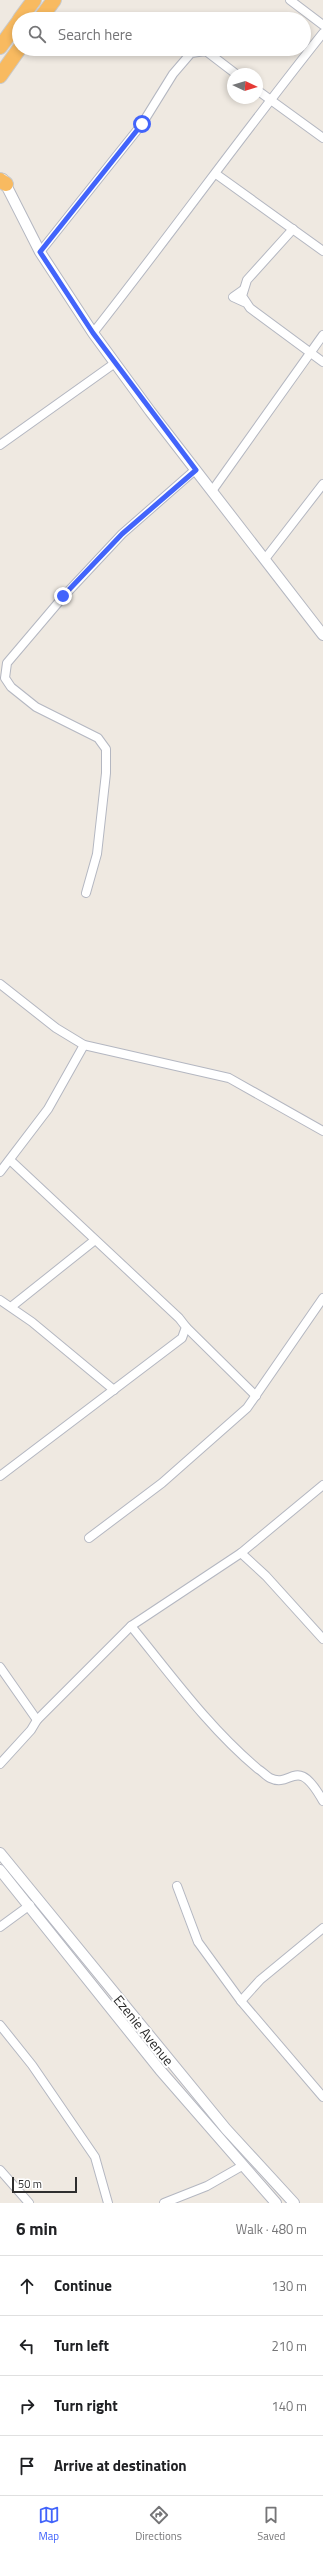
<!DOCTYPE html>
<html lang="en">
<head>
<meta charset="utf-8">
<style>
  body { margin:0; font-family:"Titillium Web",sans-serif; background:#f2f2f2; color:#202124 }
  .compass { position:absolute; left:227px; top:68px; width:36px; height:36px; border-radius:50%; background:#fff; box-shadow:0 2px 6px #0003; rotate:94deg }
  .scale { position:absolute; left:12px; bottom:10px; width:65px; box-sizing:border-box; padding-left:4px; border:2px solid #2e2e2e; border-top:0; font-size:11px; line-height:14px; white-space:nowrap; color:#2e2e2e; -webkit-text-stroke:3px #fff; paint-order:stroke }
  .stop { position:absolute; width:12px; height:12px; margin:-9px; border:3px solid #4264fb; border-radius:50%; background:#fff }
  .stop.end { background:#4264fb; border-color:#fff; box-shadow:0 1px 4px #0008 }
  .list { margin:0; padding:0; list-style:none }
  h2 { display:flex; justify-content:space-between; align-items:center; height:52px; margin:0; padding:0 16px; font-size:17px }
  h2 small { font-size:13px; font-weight:400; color:#757577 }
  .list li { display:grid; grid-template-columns:26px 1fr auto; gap:12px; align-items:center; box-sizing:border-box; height:60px; padding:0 16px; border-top:1px solid #e0e0e0 }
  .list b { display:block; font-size:15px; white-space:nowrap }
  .list em { font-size:13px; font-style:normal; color:#757577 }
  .icon { flex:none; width:22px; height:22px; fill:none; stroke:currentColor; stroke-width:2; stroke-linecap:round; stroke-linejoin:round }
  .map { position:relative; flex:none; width:323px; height:2203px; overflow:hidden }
  .search { position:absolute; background:#fff; box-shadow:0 2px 6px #0003; left:12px; right:12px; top:12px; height:44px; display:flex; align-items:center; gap:10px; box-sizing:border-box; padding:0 14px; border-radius:22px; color:#757577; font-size:15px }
  .sheet { height:292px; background:#fff }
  nav { display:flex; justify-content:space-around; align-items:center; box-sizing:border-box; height:56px; border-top:1px solid #e0e0e0; background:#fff; font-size:11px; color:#757577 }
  nav a { display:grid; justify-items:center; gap:2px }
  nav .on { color:#4264fb }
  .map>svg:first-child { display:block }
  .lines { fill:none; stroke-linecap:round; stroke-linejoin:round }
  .minor-casing { stroke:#b4b7c1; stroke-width:10 }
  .tertiary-casing { stroke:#b4b7c1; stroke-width:12 }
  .trunk-casing { stroke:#c9c9c9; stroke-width:16 }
  .minor { stroke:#fff; stroke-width:8 }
  .tertiary { stroke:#fff; stroke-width:10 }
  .trunk { stroke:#f8ba60; stroke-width:14 }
  .route { stroke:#4264fb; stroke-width:5 }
  .labels { text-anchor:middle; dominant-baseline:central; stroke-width:4; stroke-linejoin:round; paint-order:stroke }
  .street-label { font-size:14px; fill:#2e2e2e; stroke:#fff }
</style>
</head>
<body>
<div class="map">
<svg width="323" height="2203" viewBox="0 0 323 2203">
  <rect width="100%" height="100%" fill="#efe9e1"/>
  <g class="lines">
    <defs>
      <g id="minor">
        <path d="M290 0 323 25"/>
        <path d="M257 90 323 138"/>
        <path d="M216 174 323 251"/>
        <path d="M293 229 247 280 242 296 250 308 323 362"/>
        <path d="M40 252 142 124 173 74 191 53 206 51 236 74"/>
        <path d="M243 290 233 297 244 302"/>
        <path d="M93 333C171 234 244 132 323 33"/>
        <path d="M0 445 115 363"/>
        <path d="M212 491 323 335"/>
        <path d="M265 559 323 484"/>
        <path d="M86 893 97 854 106 773V749L98 738 36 707 11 687 5 678 7 663 63 597 122 534 195 470"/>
        <path d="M0 984 56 1028 84 1045 229 1078 323 1131"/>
        <path d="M0 1172 48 1109 84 1045"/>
        <path d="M0 1300 32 1322 114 1390"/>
        <path d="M11 1307 95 1240"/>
        <path d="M186 1327 256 1396"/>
        <path d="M0 1476 182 1338 186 1327 179 1318 10 1160"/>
        <path d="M89 1538 162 1483 247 1408 323 1298"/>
        <path d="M241 1553 266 1576 323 1639"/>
        <path d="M131 1626C171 1675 209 1728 258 1769 262 1771 266 1776 270 1778 292 1789 296 1753 323 1801"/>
        <path d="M0 1667 37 1720"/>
        <path d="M0 1764 31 1730 37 1720 131 1626 241 1553 323 1485"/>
        <path d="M177 1886 198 1942 241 2001"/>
        <path d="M0 1927 30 1905"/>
        <path d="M323 1928 260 1980 241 2001 323 2097"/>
        <path d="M0 2025 32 2065 95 2157 108 2203"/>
        <path d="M0 2170 29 2203"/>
        <path d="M164 2203 207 2186 242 2166"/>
      </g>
      <g id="tertiary">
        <path d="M3 179 40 252 93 333 150 411 323 635"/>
        <path d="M0 1853 226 2129 294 2203"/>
        <path d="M0 1870 160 2070 276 2203"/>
      </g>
      <g id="trunk">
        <path d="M20 19 34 0"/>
        <path d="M40 19 54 0"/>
        <path d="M0 47 19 21"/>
        <path d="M0 76 19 49"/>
        <path d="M0 180 6 184"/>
      </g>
    </defs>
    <use href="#minor" class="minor-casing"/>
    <use href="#tertiary" class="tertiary-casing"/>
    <use href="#trunk" class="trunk-casing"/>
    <use href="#minor" class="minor"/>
    <use href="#tertiary" class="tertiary"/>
    <use href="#trunk" class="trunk"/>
  </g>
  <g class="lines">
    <path class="route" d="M63 596 122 534 196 470 93 333 40 252 142 124"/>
  </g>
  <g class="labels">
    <g class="street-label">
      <text transform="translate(144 2030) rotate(51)">Ezenie Avenue</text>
    </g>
  </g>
</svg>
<svg class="compass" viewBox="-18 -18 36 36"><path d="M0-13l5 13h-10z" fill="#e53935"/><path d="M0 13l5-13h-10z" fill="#757577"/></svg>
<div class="scale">50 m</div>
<div class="stop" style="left:142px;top:124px"></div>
<div class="stop end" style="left:63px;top:596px"></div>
<div class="search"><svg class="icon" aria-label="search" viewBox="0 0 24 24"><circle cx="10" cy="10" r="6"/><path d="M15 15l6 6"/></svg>Search here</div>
</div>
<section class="sheet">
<h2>6 min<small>Walk · 480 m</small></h2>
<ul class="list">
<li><svg class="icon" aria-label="ahead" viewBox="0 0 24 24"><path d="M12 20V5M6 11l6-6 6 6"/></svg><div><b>Continue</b></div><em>130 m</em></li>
<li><svg class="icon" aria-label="left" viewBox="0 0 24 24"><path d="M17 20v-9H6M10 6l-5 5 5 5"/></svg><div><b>Turn left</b></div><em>210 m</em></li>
<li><svg class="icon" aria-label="right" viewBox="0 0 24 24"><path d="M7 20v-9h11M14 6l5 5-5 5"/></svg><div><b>Turn right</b></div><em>140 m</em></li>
<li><svg class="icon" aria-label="arrive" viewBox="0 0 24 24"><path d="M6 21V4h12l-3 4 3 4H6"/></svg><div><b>Arrive at destination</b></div></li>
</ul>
</section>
<nav>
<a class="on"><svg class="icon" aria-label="map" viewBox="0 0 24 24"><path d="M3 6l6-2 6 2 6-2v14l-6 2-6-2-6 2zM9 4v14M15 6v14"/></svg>Map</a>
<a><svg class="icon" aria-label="directions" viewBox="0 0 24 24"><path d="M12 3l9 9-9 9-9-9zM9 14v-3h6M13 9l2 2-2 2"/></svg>Directions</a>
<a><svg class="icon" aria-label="saved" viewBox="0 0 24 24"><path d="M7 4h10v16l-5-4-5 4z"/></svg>Saved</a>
</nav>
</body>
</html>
